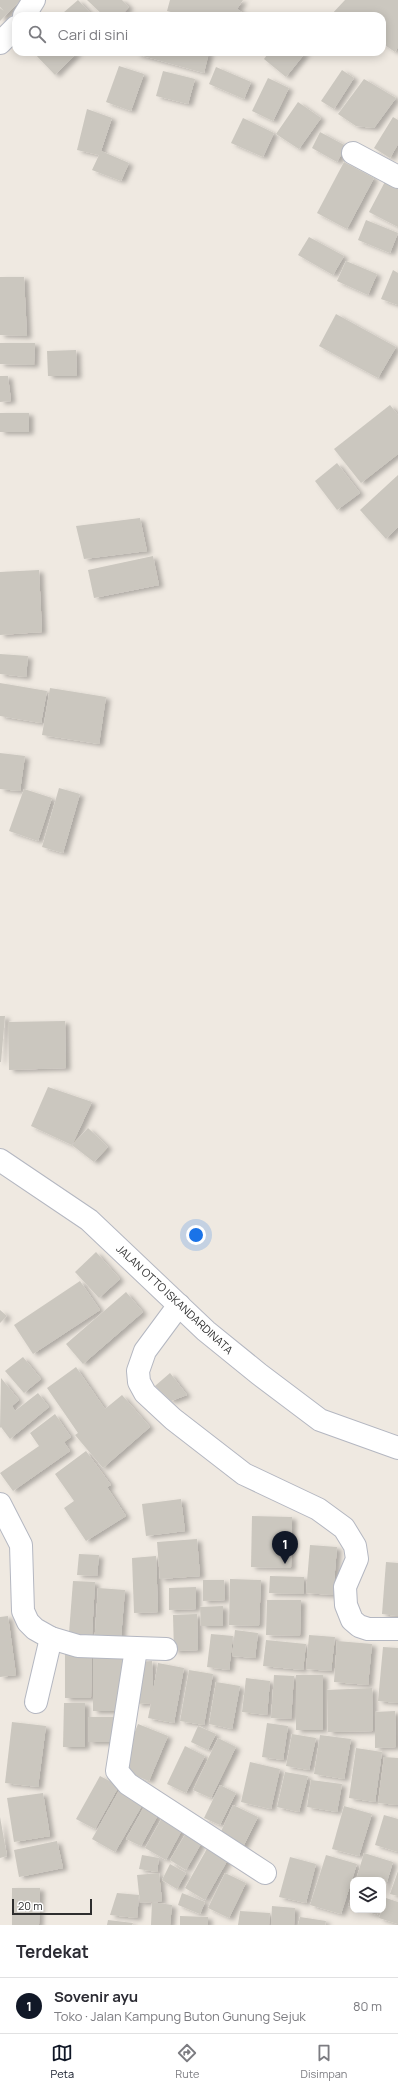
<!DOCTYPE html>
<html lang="id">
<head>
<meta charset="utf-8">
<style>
  body { margin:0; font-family:Manrope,sans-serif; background:#f2f2f3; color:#2b2b33 }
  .controls { position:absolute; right:12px; bottom:12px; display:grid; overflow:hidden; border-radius:8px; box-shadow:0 2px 10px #0003 }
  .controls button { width:36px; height:36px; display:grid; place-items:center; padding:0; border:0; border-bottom:1px solid #e1e1e2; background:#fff; color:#2b2b33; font:20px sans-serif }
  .scale { position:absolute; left:12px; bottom:10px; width:80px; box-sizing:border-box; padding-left:4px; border:2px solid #2e2e2e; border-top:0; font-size:11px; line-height:14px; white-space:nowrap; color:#2e2e2e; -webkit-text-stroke:3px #fff; paint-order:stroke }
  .you { position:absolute; left:196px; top:1235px; width:14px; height:14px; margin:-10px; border:3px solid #fff; border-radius:50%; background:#1a73e8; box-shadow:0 0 0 6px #1a73e833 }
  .badge { display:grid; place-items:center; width:26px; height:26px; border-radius:50%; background:#111827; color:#fff; font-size:13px; font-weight:700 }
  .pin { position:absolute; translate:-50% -33px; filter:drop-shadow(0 1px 2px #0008) }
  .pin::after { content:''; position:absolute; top:21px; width:14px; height:12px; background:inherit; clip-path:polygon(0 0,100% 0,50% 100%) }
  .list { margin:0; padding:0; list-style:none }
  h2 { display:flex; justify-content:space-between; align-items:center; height:52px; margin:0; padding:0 16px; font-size:17px }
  h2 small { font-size:13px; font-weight:400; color:#7c7c81 }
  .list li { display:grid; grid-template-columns:26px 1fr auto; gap:12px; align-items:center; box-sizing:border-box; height:56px; padding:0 16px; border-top:1px solid #e1e1e2 }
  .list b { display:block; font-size:15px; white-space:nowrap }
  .list p { margin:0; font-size:13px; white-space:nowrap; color:#7c7c81 }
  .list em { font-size:13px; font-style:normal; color:#7c7c81 }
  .icon { flex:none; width:22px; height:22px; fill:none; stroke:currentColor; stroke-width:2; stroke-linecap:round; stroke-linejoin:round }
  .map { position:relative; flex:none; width:398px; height:1925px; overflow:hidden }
  .search { position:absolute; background:#fff; box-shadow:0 2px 10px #0003; left:12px; right:12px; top:12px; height:44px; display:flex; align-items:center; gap:10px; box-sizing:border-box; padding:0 14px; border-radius:12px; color:#7c7c81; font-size:15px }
  .sheet { height:108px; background:#fff }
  nav { display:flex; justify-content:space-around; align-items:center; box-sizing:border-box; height:56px; border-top:1px solid #e1e1e2; background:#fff; font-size:11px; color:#7c7c81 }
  nav a { display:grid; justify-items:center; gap:2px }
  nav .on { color:#111827 }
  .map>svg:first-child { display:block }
  .building { fill:#cbc7bf; filter:url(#shadow) }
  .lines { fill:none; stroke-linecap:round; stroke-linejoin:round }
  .street-casing { stroke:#b4b7c1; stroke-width:24 }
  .secondary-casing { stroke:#b4b7c1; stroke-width:24 }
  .street { stroke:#fff; stroke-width:22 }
  .secondary { stroke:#fff; stroke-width:22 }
  .labels { text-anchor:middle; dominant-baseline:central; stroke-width:3.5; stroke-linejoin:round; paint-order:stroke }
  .street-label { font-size:11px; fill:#2e2e2e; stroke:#fff }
</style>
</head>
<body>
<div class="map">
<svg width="398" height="1925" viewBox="0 0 398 1925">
  <defs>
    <filter id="shadow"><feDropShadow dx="4.5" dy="2.5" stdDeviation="2" flood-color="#0004"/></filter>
  </defs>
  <rect width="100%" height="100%" fill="#efe9e1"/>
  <g class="building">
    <path d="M0 0H21L0 21V8L4 11 0 7Z"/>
    <path d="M78 0 93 16H66L63 13Z"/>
    <path d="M87 0H122L129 7 121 16H104Z"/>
    <path d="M170 0H243L237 9 248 16H213L209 14 208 16H187L167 11Z"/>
    <path d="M345 0H398V47L395 52 382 43V16H330Z"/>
    <path d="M33 52H78L55 75Z"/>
    <path d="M137 52H209L204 73 136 54Z"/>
    <path d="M269 52H306L286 77 264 59Z"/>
    <path d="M119 66 144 74 131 111 106 102Z"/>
    <path d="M216 67 251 82 244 99 209 84Z"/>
    <path d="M342 70 354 78 334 109 321 101Z"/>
    <path d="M163 71 195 79 188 104 156 96Z"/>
    <path d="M268 78 289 88 273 121 252 111Z"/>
    <path d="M364 79 396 98 374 128 356 126 338 114Z"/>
    <path d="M298 102 321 118 299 149 276 134Z"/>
    <path d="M87 109 112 118 101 151 129 163 121 181 92 170 99 155 77 150Z"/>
    <path d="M393 117 398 120V144L390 158 374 148Z"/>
    <path d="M243 118 274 133 263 157 231 143Z"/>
    <path d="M320 132 346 146 337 162 312 148Z"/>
    <path d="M344 162 374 178 347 229 317 213Z"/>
    <path d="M389 174 398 179V227L369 212Z"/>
    <path d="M366 220 398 233 390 253 358 240Z"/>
    <path d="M309 237 344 256 333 275 298 255Z"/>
    <path d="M346 261 377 274 368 295 337 281Z"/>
    <path d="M393 270 398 273V305L381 299Z"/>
    <path d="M0 277H24L27 336 0 335Z"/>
    <path d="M336 314 396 347 378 378 319 346Z"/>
    <path d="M0 343H35L34 365 0 364Z"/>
    <path d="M76 350 77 376H48L47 351Z"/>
    <path d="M0 376H8L11 401 0 402Z"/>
    <path d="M390 405 398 415V454L361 483 334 449Z"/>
    <rect x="0" y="413" width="29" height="19"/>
    <path d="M337 463 360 493 337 510 315 481Z"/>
    <path d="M398 475V527L386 539 360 510Z"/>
    <path d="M140 518 147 551 84 559 76 526Z"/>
    <path d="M153 556 159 585 94 598 88 570Z"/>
    <path d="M39 570 42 632 0 635V572Z"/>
    <path d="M0 654 28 656 26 677 0 674Z"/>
    <path d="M0 683 47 691 41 723 0 716Z"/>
    <path d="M50 688 106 697 99 744 42 735Z"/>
    <path d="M0 753 25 756 20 791 0 789Z"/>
    <path d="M59 788 80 794 63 853 42 847Z"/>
    <path d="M24 789 52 798 38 841 9 831Z"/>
    <path d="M0 1016H5L1 1062H0Z"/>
    <path d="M65 1021 66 1068 9 1070 8 1022Z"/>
    <path d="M48 1087 92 1102 72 1145 31 1126Z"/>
    <path d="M88 1128 108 1147 94 1162 72 1145Z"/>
    <path d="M96 1252 120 1279 99 1298 75 1272Z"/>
    <path d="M80 1281 100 1310 33 1354 14 1325Z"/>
    <path d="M126 1292 143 1312 83 1364 66 1344Z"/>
    <path d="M0 1310 7 1316 0 1323Z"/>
    <path d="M23 1357 41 1379 24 1393 5 1371Z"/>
    <path d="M76 1367 105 1409 122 1395 150 1427 103 1468 75 1435 78 1433 47 1388Z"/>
    <path d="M170 1373 187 1395 171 1401 155 1386Z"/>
    <path d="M1 1378 19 1400 12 1406 15 1411 38 1393 49 1407 10 1439 1 1427 0 1428Z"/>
    <path d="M55 1414 71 1437 64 1442 70 1451 13 1491 0 1473 39 1446 30 1433Z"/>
    <path d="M86 1451 111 1485 107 1487 126 1516 86 1541 64 1508 74 1501 55 1474Z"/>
    <path d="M181 1499 185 1531 146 1536 142 1504Z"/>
    <path d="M252 1516 292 1517 291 1568 251 1567Z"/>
    <path d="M197 1539 200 1576 160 1579 157 1542Z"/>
    <path d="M310 1545 337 1547 333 1595 306 1593Z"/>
    <path d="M79 1554 99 1555 97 1576 77 1575Z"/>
    <path d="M156 1556 158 1612 134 1613 132 1558Z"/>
    <path d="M386 1562 398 1563V1616L382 1614Z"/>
    <path d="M270 1576 304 1577V1594L269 1593Z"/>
    <path d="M230 1579 261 1580 259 1626 229 1625Z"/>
    <path d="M203 1580H224L225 1600 203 1601Z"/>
    <path d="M73 1581 95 1582 92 1635 69 1633Z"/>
    <path d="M196 1587V1609L169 1610V1588Z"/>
    <path d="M98 1588 125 1590 120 1649 94 1647Z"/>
    <path d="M267 1600H301L300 1636 266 1635Z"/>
    <path d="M223 1606V1626H201L200 1607Z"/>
    <path d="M197 1614 198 1650 174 1651 173 1615Z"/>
    <path d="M8 1616 16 1675 0 1677V1617Z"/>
    <path d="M235 1630 258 1633 255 1658 232 1656Z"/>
    <path d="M211 1634 233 1636 229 1670 207 1667Z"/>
    <path d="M309 1635 335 1637 331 1671 306 1669Z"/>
    <path d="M266 1640 306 1644 303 1670 263 1666Z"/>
    <path d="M337 1641 372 1644 368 1685 334 1682Z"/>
    <path d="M383 1647 398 1648V1703L378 1701Z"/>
    <path d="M65 1648H92L91 1698H65Z"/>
    <path d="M122 1657 121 1711H93V1658Z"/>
    <path d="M152 1661 153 1691 158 1663 184 1668 174 1723 148 1718 151 1703 137 1704 136 1662Z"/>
    <path d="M189 1670 213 1674 204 1725 180 1721Z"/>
    <path d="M274 1675 294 1676 291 1719 271 1718Z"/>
    <rect x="296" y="1675" width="27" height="55"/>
    <path d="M246 1678 270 1681 267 1715 242 1712Z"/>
    <path d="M216 1682 240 1686 232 1729 209 1724Z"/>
    <path d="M372 1688 373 1731 328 1732 327 1690Z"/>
    <path d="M64 1703H85V1747H63Z"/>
    <path d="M395 1711 396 1747 375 1748V1712Z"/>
    <path d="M88 1717H121L120 1742H88Z"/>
    <path d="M12 1722 46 1726 38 1787 5 1783Z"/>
    <path d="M267 1723 288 1726 283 1760 262 1757Z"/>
    <path d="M138 1724 168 1736 149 1781 120 1769Z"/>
    <path d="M198 1726 216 1734 208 1750 191 1742Z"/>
    <path d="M292 1734 316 1738 309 1770 286 1766Z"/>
    <path d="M320 1735 351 1739 344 1779 314 1774Z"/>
    <path d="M218 1738 236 1747 211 1798 193 1790Z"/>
    <path d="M185 1746 205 1756 186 1793 167 1784Z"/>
    <path d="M356 1748 382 1752 375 1802 349 1798Z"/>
    <path d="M384 1757 398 1758V1805L378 1803Z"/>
    <path d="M250 1762 280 1769 271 1809 241 1802Z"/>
    <path d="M285 1772 308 1776 299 1812 277 1807Z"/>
    <path d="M100 1776 119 1786 95 1829 76 1819Z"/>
    <path d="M311 1780 342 1784 337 1812 307 1807Z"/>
    <path d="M220 1785 236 1793 220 1825 204 1818Z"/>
    <path d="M120 1789 144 1802 115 1852 92 1839Z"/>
    <path d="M43 1793 50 1836 14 1842 7 1798Z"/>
    <path d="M233 1805 258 1817 242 1849 218 1838Z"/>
    <path d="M344 1806 372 1814 359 1856 332 1849Z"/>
    <path d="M144 1807 158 1815 141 1846 126 1839Z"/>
    <path d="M384 1815 398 1819V1852L375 1845Z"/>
    <path d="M163 1816 183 1828 166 1860 145 1848Z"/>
    <path d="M0 1817 7 1856 0 1858Z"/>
    <path d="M186 1833 202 1842 186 1870 170 1860Z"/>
    <path d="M57 1841 63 1868 19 1877 14 1850Z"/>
    <path d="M209 1845 230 1856 205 1900 185 1888Z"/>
    <path d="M364 1853 393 1862 383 1895V1880H356Z"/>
    <path d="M142 1855 159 1858 157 1872 139 1869Z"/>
    <path d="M326 1855 357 1864 341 1914 310 1905Z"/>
    <path d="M290 1857 316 1864 306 1903 279 1897Z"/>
    <path d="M170 1864 186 1873 177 1889 162 1880Z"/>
    <path d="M398 1871V1896L390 1894Z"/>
    <path d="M159 1873 162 1901 152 1902 172 1905 170 1925H151L152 1902 140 1903 137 1875Z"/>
    <path d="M225 1873 246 1883 229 1918 208 1908Z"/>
    <path d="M12 1888H40L39 1925H12Z"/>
    <path d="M353 1891V1907L348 1906Z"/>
    <path d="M117 1893 139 1895 137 1918 110 1915Z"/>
    <path d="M182 1893 205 1902 200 1914 178 1905Z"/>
    <path d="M386 1898 398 1902V1924L379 1918Z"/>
    <path d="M272 1906 295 1908 294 1925H271Z"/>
    <path d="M362 1910H379L377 1915Z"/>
    <path d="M240 1911 270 1913 269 1925H238Z"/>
    <path d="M180 1916 208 1917V1925H180Z"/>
    <path d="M300 1917 326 1921 325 1925H298Z"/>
    <path d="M108 1920 133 1923 132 1925H107Z"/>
  </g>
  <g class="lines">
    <defs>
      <g id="street">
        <path d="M24 16 34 0"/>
        <path d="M0 43 16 27"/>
        <path d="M353 153 398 177"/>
        <path d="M179 1305 145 1351 138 1371 139 1382 145 1393 173 1419 244 1474 318 1509 344 1528 355 1546 357 1559 345 1587 346 1605 352 1620 359 1626 368 1629H398"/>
        <path d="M0 1504 21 1545 23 1611 28 1622 35 1629 51 1638 78 1646 166 1649"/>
        <path d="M136 1649 117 1771 128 1784 265 1873"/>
        <path d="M36 1702 51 1638"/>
      </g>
      <path id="secondary" d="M0 1160 89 1220 206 1331 259 1374 320 1420 398 1448"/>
    </defs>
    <use href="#street" class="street-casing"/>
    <use href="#secondary" class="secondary-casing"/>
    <use href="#street" class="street"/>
    <use href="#secondary" class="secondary"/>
  </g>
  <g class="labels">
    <g class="street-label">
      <text transform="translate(175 1299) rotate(43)">JALAN OTTO ISKANDARDINATA</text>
    </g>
  </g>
</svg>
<div class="controls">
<button><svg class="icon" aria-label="layers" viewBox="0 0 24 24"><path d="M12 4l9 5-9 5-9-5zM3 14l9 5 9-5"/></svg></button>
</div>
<div class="scale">20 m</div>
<div class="you"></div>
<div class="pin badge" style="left:285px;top:1564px">1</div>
<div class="search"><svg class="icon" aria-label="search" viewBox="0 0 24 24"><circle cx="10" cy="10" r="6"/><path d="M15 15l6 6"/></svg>Cari di sini</div>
</div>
<section class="sheet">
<h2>Terdekat<small></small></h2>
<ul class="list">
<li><span class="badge">1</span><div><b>Sovenir ayu</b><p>Toko · Jalan Kampung Buton Gunung Sejuk</p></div><em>80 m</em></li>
</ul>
</section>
<nav>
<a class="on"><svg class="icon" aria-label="map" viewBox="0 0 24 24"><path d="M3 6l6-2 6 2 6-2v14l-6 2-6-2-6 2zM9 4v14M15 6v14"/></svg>Peta</a>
<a><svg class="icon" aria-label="directions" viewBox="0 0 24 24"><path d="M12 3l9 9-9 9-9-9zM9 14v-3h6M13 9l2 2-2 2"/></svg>Rute</a>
<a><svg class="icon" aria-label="saved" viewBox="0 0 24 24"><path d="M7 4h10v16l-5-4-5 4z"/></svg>Disimpan</a>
</nav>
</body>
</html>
